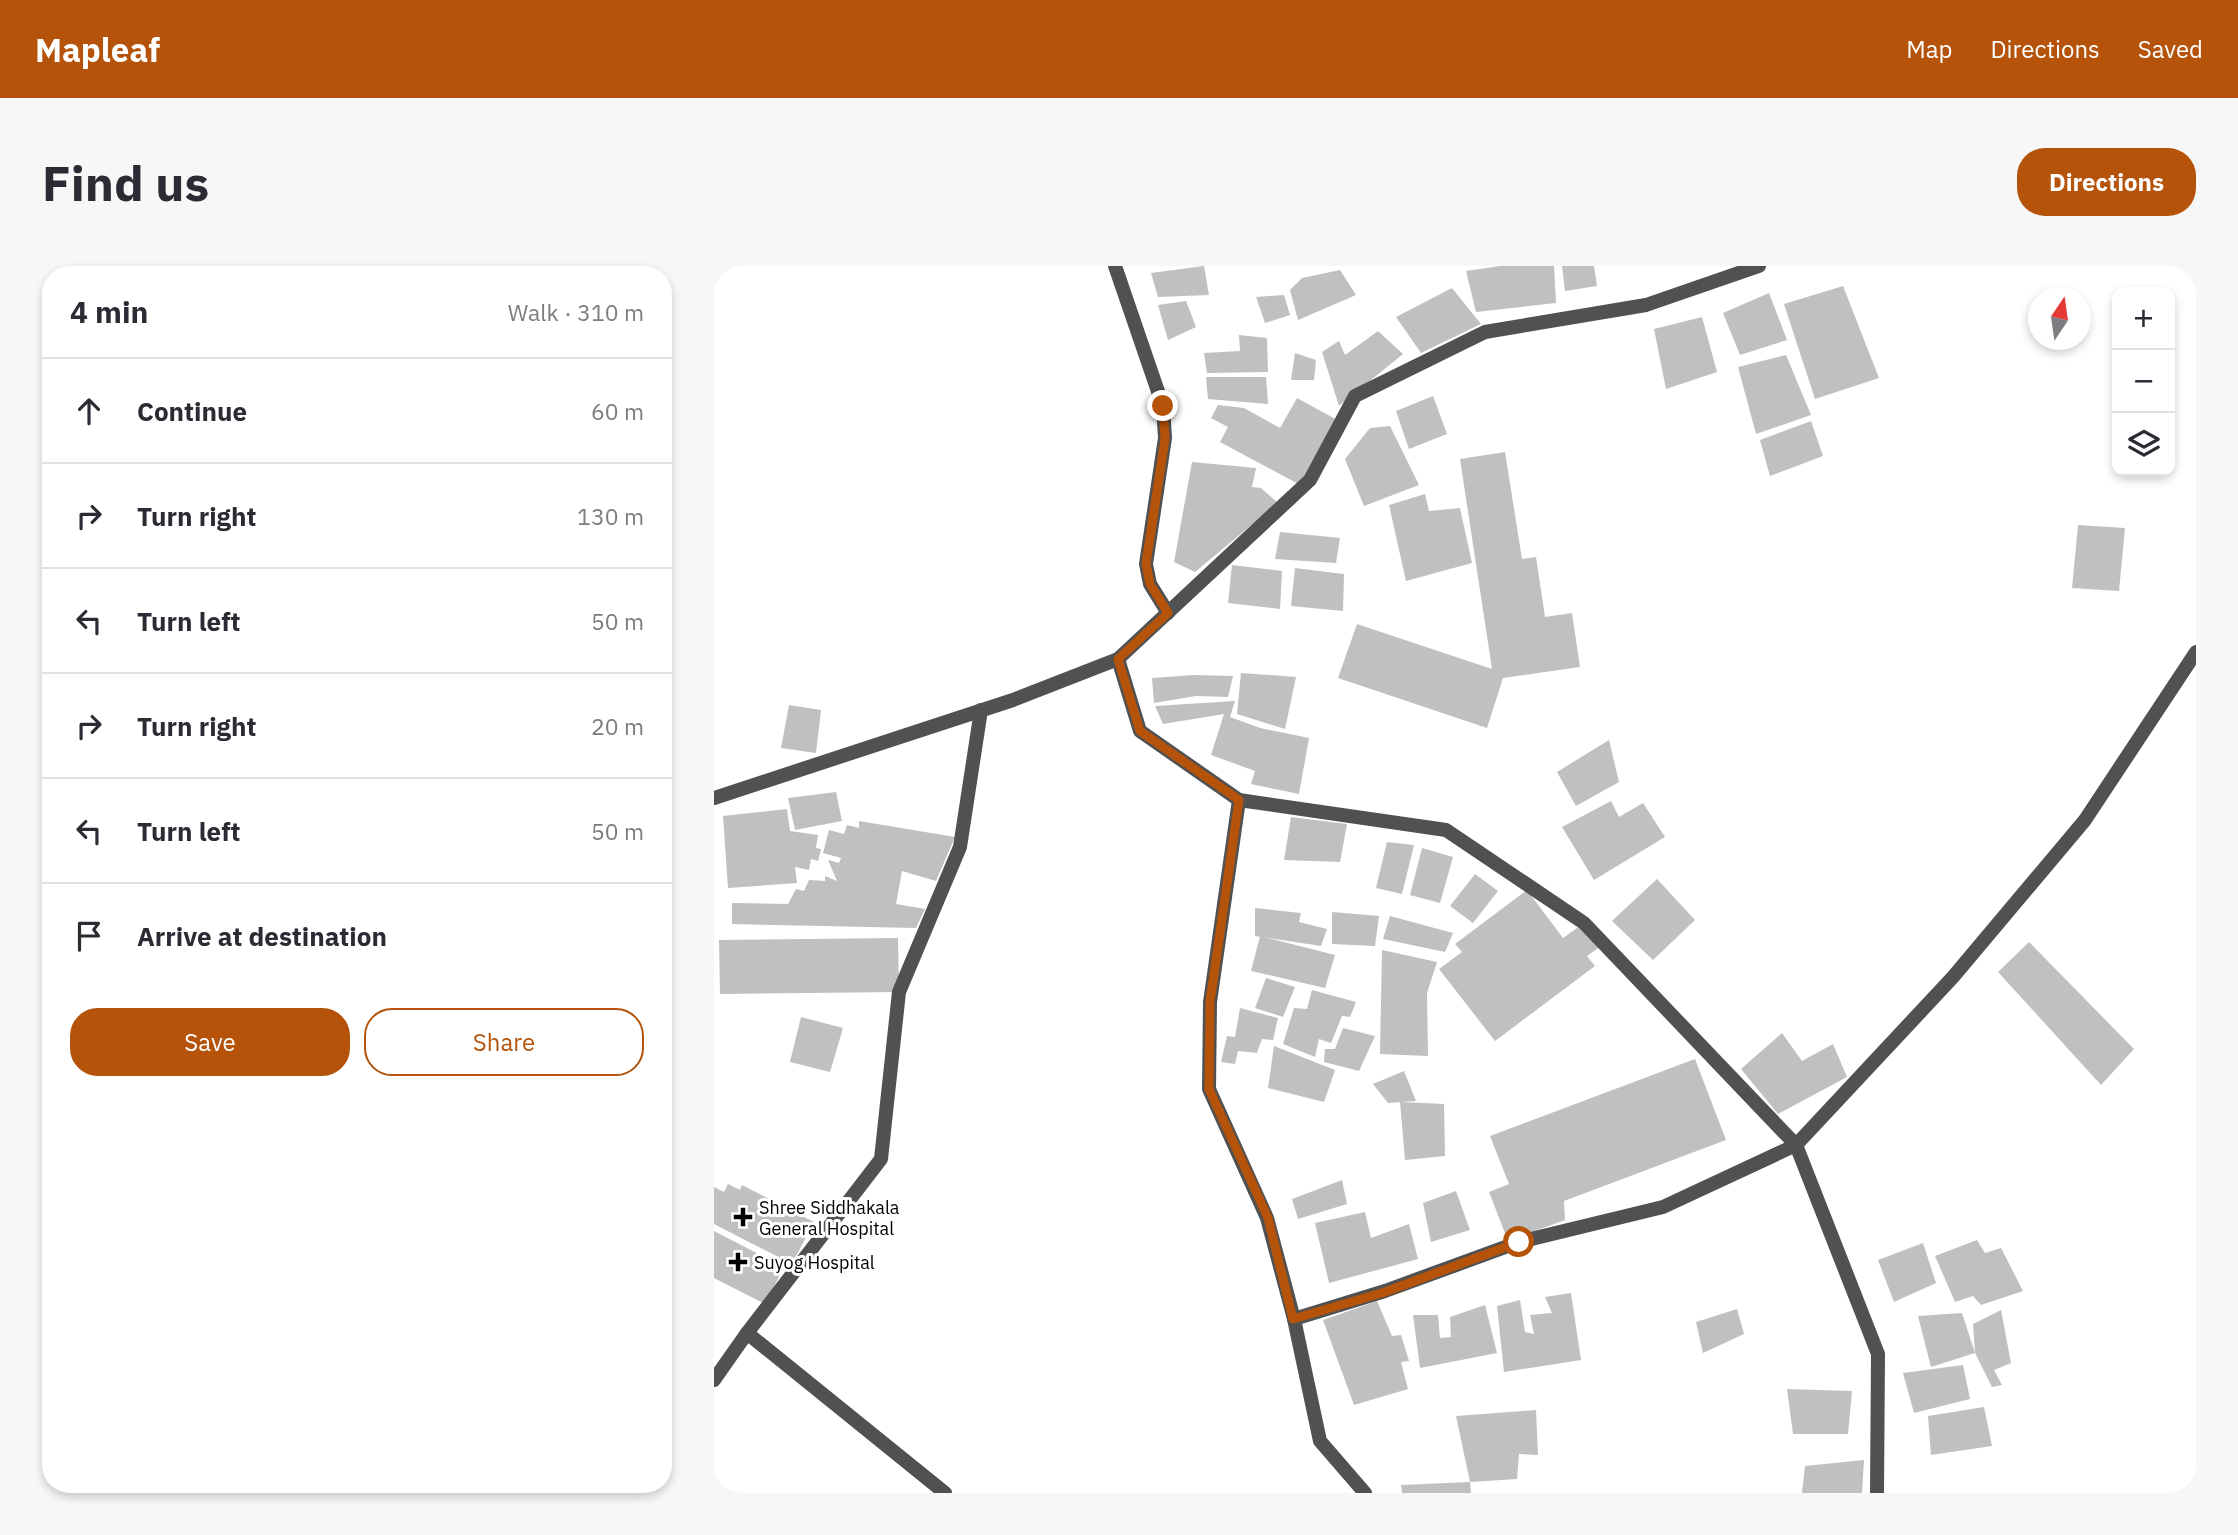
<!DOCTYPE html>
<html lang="en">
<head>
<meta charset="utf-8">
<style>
  body { margin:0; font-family:"IBM Plex Sans",sans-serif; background:#f7f7f7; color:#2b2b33 }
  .controls { position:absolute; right:21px; top:21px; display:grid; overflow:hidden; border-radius:14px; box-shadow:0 4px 10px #0003 }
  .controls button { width:63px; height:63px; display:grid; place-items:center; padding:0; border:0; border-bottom:2px solid #e1e1e2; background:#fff; color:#2b2b33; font:35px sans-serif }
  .compass { position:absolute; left:1314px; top:21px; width:63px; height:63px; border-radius:50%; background:#fff; box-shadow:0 4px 10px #0003; rotate:13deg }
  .stop { position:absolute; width:21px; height:21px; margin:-16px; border:5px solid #b45309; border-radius:50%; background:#fff }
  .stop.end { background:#b45309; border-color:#fff; box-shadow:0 2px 7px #0008 }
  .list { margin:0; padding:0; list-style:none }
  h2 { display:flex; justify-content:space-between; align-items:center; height:91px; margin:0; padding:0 28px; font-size:30px }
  h2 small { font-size:23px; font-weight:400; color:#7c7c81 }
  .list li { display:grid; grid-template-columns:46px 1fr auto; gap:21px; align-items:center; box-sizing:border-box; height:105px; padding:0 28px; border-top:2px solid #e1e1e2 }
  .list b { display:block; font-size:26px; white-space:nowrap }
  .list em { font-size:23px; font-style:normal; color:#7c7c81 }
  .actions { display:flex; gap:14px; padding:21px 28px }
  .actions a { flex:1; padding:16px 0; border:2px solid #b45309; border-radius:28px; text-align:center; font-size:24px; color:#b45309 }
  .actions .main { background:#b45309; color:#fff }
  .icon { flex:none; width:38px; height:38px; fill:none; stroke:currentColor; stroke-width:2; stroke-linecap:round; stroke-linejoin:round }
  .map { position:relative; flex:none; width:1482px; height:1227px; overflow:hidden; border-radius:28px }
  header { display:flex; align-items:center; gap:42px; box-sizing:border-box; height:98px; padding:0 35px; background:#b45309; color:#fff }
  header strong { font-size:33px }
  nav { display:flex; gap:38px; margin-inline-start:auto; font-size:24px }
  .intro { display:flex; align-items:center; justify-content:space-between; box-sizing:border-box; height:168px; padding:0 42px }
  h1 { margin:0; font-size:49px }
  .button { padding:18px 32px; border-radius:28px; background:#b45309; color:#fff; font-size:24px; font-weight:700 }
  main { display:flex; gap:42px; padding:0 42px }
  aside { flex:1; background:#fff; border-radius:28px; box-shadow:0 4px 10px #0003 }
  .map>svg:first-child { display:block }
  .building { fill:#c0c0c0 }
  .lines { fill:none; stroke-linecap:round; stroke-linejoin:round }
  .minor { stroke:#515151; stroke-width:14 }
  .route { stroke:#b45309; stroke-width:9 }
  .poi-dot { fill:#000; stroke:#fff; stroke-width:2.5 }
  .labels { text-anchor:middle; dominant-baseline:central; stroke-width:6; stroke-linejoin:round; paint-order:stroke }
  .poi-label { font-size:18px; fill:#000; stroke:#fff; text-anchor:start }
</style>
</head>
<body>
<header>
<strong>Mapleaf</strong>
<nav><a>Map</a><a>Directions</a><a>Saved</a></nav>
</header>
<div class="intro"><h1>Find us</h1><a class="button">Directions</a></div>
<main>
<aside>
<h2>4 min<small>Walk · 310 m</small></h2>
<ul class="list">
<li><svg class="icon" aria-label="ahead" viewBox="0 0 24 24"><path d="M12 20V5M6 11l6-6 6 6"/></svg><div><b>Continue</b></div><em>60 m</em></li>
<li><svg class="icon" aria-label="right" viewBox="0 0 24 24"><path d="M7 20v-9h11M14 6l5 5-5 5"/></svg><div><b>Turn right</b></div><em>130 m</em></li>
<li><svg class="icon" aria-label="left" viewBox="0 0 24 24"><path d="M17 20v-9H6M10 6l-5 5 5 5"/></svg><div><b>Turn left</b></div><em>50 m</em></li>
<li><svg class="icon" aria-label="right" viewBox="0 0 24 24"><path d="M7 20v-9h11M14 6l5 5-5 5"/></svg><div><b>Turn right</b></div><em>20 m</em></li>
<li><svg class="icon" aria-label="left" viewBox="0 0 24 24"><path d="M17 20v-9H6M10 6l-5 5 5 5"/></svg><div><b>Turn left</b></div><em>50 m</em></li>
<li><svg class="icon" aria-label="arrive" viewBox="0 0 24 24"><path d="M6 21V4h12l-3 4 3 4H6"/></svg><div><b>Arrive at destination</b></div></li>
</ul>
<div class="actions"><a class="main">Save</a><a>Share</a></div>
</aside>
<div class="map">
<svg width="1482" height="1227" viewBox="0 0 1482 1227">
  <rect width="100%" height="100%" fill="#fff"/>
  <g class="building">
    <path d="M490 0 495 29 444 31 437 7Z"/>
    <path d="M786 0H840L842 37 762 46 752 5Z"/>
    <path d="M848 0H880L883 20 851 25Z"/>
    <path d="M626 4 642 29 584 54 576 24 588 12Z"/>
    <path d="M1129 20 1165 112 1101 133 1070 38Z"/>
    <path d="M738 22 767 58 707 87 682 51Z"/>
    <path d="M1055 27 1073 74 1026 89 1009 47Z"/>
    <path d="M570 29 576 49 551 57 542 31Z"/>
    <path d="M472 35 482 61 454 74 444 39Z"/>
    <path d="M988 51 1003 106 952 123 940 63Z"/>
    <path d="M664 65 689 88 625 140 608 86 625 75 631 89Z"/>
    <path d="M525 69 553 72 554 106 493 107 490 87 526 85Z"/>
    <path d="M581 87 602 94 600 114H577Z"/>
    <path d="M1072 89 1097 149 1042 168 1024 101Z"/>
    <path d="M492 111H552L554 138 494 133Z"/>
    <path d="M719 130 733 168 695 183 682 145Z"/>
    <path d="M583 132 625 155 588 220 506 176 514 161 497 152 504 139 530 142 566 162Z"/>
    <path d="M1097 155 1109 190 1056 210 1046 174Z"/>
    <path d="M676 160 705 219 650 240 631 193 656 162Z"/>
    <path d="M791 186 808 293 822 291 831 351 858 347 866 401 789 412 773 462 624 412 643 358 778 403 746 193Z"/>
    <path d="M478 196 542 202 538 221 547 222 564 237 481 306 460 296Z"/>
    <path d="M711 228 715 245 746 242 758 297 692 315 675 239Z"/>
    <path d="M1364 259 1411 262 1405 325 1358 322Z"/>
    <path d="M566 266 626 272 622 297 561 293Z"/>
    <path d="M518 299 568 305 566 343 514 337Z"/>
    <path d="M581 302 630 308 629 345 577 340Z"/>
    <path d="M527 407 582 411 571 463 523 448Z"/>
    <path d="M479 409 519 410 514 431 482 430 440 437 438 412Z"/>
    <path d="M521 435 516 451 546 462 595 472 585 528 537 518 541 505 497 489 510 448 449 458 441 440Z"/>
    <path d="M75 439 107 444 102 487 67 482Z"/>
    <path d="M895 474 905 516 862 540 843 506Z"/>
    <path d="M122 526 128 555 81 564 74 532Z"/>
    <path d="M897 535 905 551 929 537 951 571 880 614 848 561Z"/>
    <path d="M73 543 76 565 104 569 102 582 107 583 104 595 97 593 95 604 81 601 83 617 14 622 9 550Z"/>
    <path d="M577 551 633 558 626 596 570 594Z"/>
    <path d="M145 555 241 571 222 615 188 605 182 638 211 643 202 662 18 658V637L74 638 82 623 90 625 95 614 111 615V610L123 615 114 594 125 597 127 592 109 587 115 564 130 568 133 559 145 562Z"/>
    <path d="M673 576 700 579 688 628 662 622Z"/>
    <path d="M708 582 739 591 726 637 696 629Z"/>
    <path d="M761 608 784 625 759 657 736 640Z"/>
    <path d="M943 613 981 654 939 694 898 655Z"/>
    <path d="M813 624 849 672 870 657 887 680 873 690 881 700 781 775 725 703 748 686 741 678Z"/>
    <path d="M541 642 587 647 585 656 613 663 607 680 541 670Z"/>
    <path d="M618 646 665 650 661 680 618 678Z"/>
    <path d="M676 650 739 667 731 686 669 673Z"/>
    <path d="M546 670 621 689 611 722 537 705Z"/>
    <path d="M184 672 185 726 6 728 5 674Z"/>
    <path d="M1315 676 1420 783 1387 819 1284 706Z"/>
    <path d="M668 684 723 696 713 727 714 790 666 788Z"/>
    <path d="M552 712 581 721 569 751 541 742Z"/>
    <path d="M598 724 642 736 636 751 628 750 617 777 605 773 601 791 569 778 580 742 593 743Z"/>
    <path d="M526 742 564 752 559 774 548 773 543 787 524 785 521 798 507 796 513 770 521 771Z"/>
    <path d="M87 751 129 762 116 806 76 796Z"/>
    <path d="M629 762 661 770 645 805 610 796 611 783H621Z"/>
    <path d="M1068 767 1088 795 1119 778 1133 811 1064 848 1027 803Z"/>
    <path d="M560 780 621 804 610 836 554 822Z"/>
    <path d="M981 793 1012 874 850 935 851 954 794 975 775 926 795 918 776 870Z"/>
    <path d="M690 805 702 835 674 837 659 818Z"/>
    <path d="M686 836 730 838 731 890 691 894Z"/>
    <path d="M628 914 633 938 584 953 578 933Z"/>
    <path d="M14 918 26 924 28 919 100 956 78 998 0 958V921L10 926Z"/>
    <path d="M742 925 756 964 717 976 709 937Z"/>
    <path d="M651 946 657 972 695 958 704 993 615 1017 601 957Z"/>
    <path d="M0 965 70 1001 51 1038 0 1012Z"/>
    <path d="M1263 974 1271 987 1287 982 1309 1025 1267 1039 1259 1030 1241 1036 1221 990Z"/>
    <path d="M1209 977 1222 1017 1180 1036 1164 994Z"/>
    <path d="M857 1027 867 1094 790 1106 783 1040 806 1034 811 1066 820 1068 816 1049 838 1047 831 1031Z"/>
    <path d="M663 1035 678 1070 687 1069 695 1095 687 1096 694 1123 640 1139 609 1054Z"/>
    <path d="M771 1039 783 1087 706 1102 699 1049H724L726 1072 737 1071 736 1051Z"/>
    <path d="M1023 1043 1030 1068 989 1087 982 1056Z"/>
    <path d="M1287 1044 1297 1097 1280 1104 1288 1119 1278 1121 1261 1087 1259 1058Z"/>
    <path d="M1248 1047 1261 1087 1217 1101 1204 1050Z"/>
    <path d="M1249 1099 1256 1133 1200 1147 1189 1107Z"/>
    <path d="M1073 1123 1138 1125 1134 1168H1079Z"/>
    <path d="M1270 1141 1278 1180 1217 1189 1214 1150Z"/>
    <path d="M822 1144 824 1189 805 1188 803 1213 756 1216 742 1150Z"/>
    <path d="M1150 1194 1148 1227H1088L1091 1200Z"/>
    <path d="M756 1216 757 1227H688L687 1219Z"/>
  </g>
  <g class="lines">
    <g class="minor">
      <path d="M401 0 449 140 451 172 432 298 436 318 454 347"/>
      <path d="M404 393 426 465 525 534 496 736 495 823 553 952 580 1053"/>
      <path d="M0 532 299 434 404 393 596 214 641 130 771 66 932 39 1045 0"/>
      <path d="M525 534 732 564 870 657 1082 879 1239 711 1371 554 1482 386"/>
      <path d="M33 1067 167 893 185 726 246 581 267 444"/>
      <path d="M0 1114 33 1067 231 1227"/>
      <path d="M651 1227 606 1175 580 1053 671 1025 805 976 949 941 1082 879 1164 1088 1163 1227"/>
    </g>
  </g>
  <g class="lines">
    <path class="route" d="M449 140 451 173 432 298 436 318 454 347 404 393 426 465 525 534 496 736 495 823 554 952 579 1053 671 1026 805 976"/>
  </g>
  <g class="poi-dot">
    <path d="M25.5 940.5h7v7h7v7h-7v7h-7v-7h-7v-7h7z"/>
    <path d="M20.5 985.5h7v7h7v7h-7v7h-7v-7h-7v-7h7z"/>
  </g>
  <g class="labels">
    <g class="poi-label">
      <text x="45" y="941">Shree Siddhakala<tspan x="45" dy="21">General Hospital</tspan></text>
      <text x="40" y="996">Suyog Hospital</text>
    </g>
  </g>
</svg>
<div class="controls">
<button>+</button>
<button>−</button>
<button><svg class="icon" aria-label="layers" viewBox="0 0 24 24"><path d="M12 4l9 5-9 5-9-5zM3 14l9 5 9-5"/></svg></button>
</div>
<svg class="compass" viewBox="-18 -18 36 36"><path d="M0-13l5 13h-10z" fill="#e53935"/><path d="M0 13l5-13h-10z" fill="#7c7c81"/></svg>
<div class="stop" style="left:805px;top:976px"></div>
<div class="stop end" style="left:449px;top:140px"></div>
</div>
</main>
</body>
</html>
